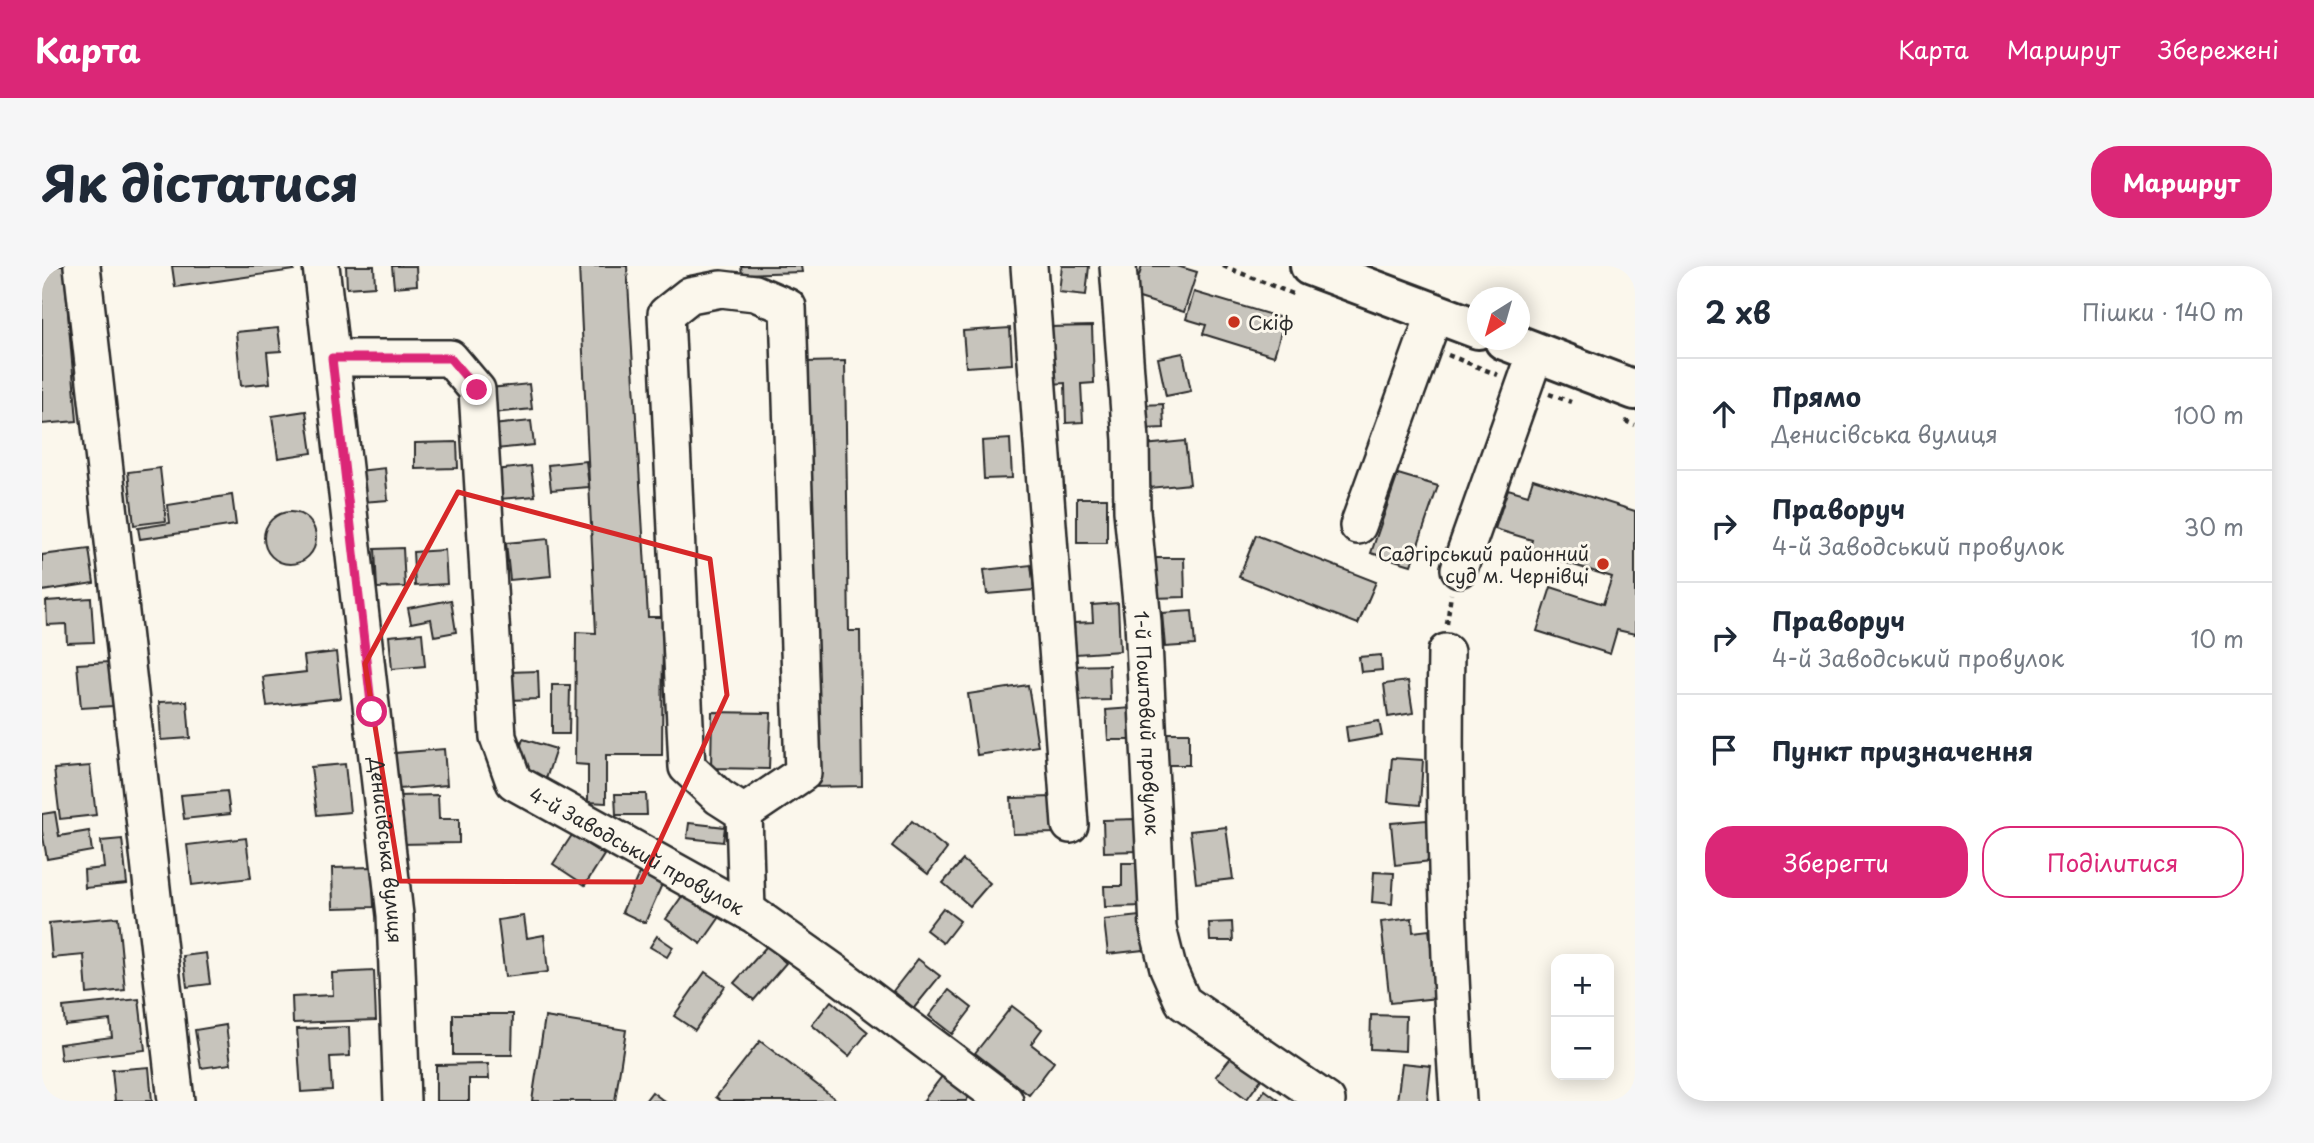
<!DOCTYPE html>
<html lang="uk">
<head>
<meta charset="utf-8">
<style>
  body { margin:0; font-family:"Playpen Sans",sans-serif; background:#f6f6f7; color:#1f2937 }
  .controls { position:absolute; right:21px; bottom:21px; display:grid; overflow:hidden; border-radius:14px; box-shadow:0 4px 18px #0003 }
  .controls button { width:63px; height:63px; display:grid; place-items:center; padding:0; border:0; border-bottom:2px solid #e0e1e3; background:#fff; color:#1f2937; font:35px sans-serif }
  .compass { position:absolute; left:1425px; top:21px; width:63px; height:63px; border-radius:50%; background:#fff; box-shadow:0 4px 18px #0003; rotate:217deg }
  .stop { position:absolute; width:21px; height:21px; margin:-16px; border:5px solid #db2777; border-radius:50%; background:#fff }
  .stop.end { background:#db2777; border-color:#fff; box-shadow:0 2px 7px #0008 }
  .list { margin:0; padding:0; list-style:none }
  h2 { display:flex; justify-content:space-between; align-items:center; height:91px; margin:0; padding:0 28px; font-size:30px }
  h2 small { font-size:23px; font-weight:400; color:#747a83 }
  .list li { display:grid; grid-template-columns:46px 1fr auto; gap:21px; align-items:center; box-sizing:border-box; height:112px; padding:0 28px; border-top:2px solid #e0e1e3 }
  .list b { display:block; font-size:26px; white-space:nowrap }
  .list p { margin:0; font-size:23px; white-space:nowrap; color:#747a83 }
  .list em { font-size:23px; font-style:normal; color:#747a83 }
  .actions { display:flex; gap:14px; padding:21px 28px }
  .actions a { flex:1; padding:16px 0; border:2px solid #db2777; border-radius:28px; text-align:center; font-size:24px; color:#db2777 }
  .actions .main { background:#db2777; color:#fff }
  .icon { flex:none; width:38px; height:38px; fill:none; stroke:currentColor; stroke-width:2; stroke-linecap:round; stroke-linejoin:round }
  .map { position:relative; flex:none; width:1593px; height:835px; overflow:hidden; border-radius:28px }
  header { display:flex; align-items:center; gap:42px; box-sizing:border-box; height:98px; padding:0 35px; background:#db2777; color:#fff }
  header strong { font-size:33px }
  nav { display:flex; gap:38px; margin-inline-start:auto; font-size:24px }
  .intro { display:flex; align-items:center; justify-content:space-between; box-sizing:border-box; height:168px; padding:0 42px }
  h1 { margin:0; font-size:49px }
  .button { padding:18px 32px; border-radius:28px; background:#db2777; color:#fff; font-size:24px; font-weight:700 }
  main { display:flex; gap:42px; padding:0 42px }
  aside { flex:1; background:#fff; border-radius:28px; box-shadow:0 4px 18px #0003 }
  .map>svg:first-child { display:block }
  .building { fill:#c7c4bc; stroke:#2b2b2b; stroke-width:2 }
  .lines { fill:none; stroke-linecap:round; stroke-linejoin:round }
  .minor-casing { stroke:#2b2b2b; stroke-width:40 }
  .highway-casing { stroke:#2b2b2b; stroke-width:44 }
  .path { stroke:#2b2b2b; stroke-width:4.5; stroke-dasharray:5 5; stroke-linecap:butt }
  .minor { stroke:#fbf7ec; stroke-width:35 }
  .highway { stroke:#fbf7ec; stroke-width:38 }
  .route { stroke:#db2777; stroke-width:9 }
  .marked { fill:none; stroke:#d62828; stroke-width:5; stroke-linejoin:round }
  .poi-dot { fill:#c8321e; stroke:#fbf7ec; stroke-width:2.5 }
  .labels { text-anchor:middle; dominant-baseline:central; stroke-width:6; stroke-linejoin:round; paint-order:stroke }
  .poi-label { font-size:19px; fill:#2b2b2b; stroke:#fbf7ec; text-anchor:start }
  .street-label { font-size:19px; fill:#2b2b2b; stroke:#fbf7ec }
</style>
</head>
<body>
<header>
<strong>Карта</strong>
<nav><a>Карта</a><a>Маршрут</a><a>Збережені</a></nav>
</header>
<div class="intro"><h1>Як дістатися</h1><a class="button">Маршрут</a></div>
<main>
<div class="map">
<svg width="1593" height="835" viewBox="0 0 1593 835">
  <rect width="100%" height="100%" fill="#fbf7ec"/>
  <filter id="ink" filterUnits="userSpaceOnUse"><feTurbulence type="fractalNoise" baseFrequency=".0143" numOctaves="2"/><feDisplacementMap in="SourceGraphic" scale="14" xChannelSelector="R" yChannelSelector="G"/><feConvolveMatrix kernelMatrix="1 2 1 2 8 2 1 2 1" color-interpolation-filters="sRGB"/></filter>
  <g filter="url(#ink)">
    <g class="building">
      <path d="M0 0H22L35 155 0 158Z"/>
      <path d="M130 0H251L252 4 133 21Z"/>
      <path d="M304 0H332L333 20 305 22Z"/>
      <path d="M350 0H374L375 19 352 21Z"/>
      <path d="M537 0H585L606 351H621L620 489H564V537L546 536V499L533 498 534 366 554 367Z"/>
      <path d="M699 0H759L760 6 700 8Z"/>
      <path d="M1020 0H1047L1044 29 1017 26Z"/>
      <path d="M1100 0H1135L1155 6 1142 46 1091 30Z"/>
      <path d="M1152 26 1243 53 1232 90 1161 68 1164 59 1144 53Z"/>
      <path d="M1050 60 1052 117 1039 118 1041 156 1024 157 1023 117 1009 118 1007 61Z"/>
      <path d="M236 62 239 85 225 86 228 117 199 120 194 66Z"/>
      <path d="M968 62 970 98 924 101 921 65Z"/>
      <path d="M1141 87 1149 125 1124 130 1116 92Z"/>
      <path d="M803 95 807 365H818L820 520 770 521 764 96Z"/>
      <path d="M487 118 490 143 451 147 448 122Z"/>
      <path d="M1121 138 1122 162 1101 163 1100 139Z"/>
      <path d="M264 145 270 187 236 192 230 150Z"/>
      <path d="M489 155 492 179 454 183 451 159Z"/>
      <path d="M968 173 970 212 942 213 940 175Z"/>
      <path d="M1143 175 1148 218 1107 222 1102 179Z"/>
      <path d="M415 176 416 202 373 203V177Z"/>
      <path d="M544 195 547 221 509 224 506 199Z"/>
      <path d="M489 200 493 230 457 233 453 204Z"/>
      <path d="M118 202 124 255 92 259 86 206Z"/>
      <path d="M343 202 346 234 320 236 317 205Z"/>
      <path d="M1356 208 1396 220 1369 299 1329 287Z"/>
      <path d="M1491 213 1593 245V368L1575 364 1568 388 1495 365 1509 321 1561 338 1570 311 1487 285 1490 274 1453 263 1466 223 1486 229Z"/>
      <path d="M190 229 194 259 98 273 96 262 128 257 126 239Z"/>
      <rect x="1035" y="232" width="30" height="45"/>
      <circle cx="248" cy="272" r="26"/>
      <path d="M1214 269 1334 316 1316 358 1197 311Z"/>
      <path d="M506 273 509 310 468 314 464 277Z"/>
      <path d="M361 282 363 321 335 322 333 283Z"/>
      <path d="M47 283 52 317 0 325V289Z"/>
      <path d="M403 284 405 318 373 320 371 286Z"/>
      <path d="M1111 292H1142L1143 331 1111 332Z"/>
      <path d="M989 299 992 324 945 328 942 304Z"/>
      <path d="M49 332 52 376 25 377 24 358 5 359 4 335Z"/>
      <path d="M409 334 414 366 392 370 389 353 369 357 366 342Z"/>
      <path d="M1076 337 1078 385 1034 388 1032 357 1051 356 1050 339Z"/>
      <path d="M1150 345 1153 379 1123 381 1120 347Z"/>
      <path d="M380 367 383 400 350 403 347 370Z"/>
      <path d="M294 386 299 432 225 440 221 411 264 406 262 390Z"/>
      <path d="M1339 389 1340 404 1319 406 1317 391Z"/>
      <path d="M67 396 71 440 39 442 35 398Z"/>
      <path d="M1067 399 1068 434 1028 435 1027 400Z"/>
      <path d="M496 405 497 433 466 434V406Z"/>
      <path d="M1366 415 1371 447 1346 451 1342 418Z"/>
      <path d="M510 419H528L527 468H510Z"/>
      <path d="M986 419 996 480 935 489 926 428Z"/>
      <path d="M145 435 148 472 119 474 117 436Z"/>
      <path d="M1090 442 1091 474H1066L1064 444Z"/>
      <path d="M670 446 729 447 727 503 669 502Z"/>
      <path d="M1337 455 1340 470 1306 476 1304 461Z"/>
      <rect x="1123" y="467" width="24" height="32"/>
      <path d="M481 473 514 483 504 513 471 503Z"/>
      <path d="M402 483 405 519 357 523 353 487Z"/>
      <path d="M1350 492 1381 494 1378 539 1346 536Z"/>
      <path d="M303 498 308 546 275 549 269 501Z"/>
      <path d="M48 500 54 549 18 553 12 503Z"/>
      <path d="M185 525 188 548 142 553 139 529Z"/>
      <path d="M573 528H604L605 549H574Z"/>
      <path d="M396 529 397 553H417V577L357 578 355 530Z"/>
      <path d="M1014 531 1015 567 971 568 969 532Z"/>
      <path d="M13 546 17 570 47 565 50 585 5 593 0 565V548Z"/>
      <path d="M1094 553 1095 585 1062 586 1061 554Z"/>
      <path d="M1385 554 1389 595 1353 599 1349 557Z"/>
      <path d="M870 555 905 583 886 608 850 580Z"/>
      <path d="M647 557 683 561 681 576 645 572Z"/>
      <path d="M1184 561 1191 613 1154 617 1148 565Z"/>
      <path d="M530 569 562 589 543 619 511 598Z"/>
      <path d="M204 572 209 612 150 619 145 579Z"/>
      <path d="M80 573 85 618 43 622 42 604 62 602 59 575Z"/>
      <path d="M921 594 948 617 928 640 901 617Z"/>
      <path d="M1080 597H1104L1105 640 1063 641 1062 620H1080Z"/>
      <path d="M330 601 332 641 291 642 290 602Z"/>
      <path d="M598 605 621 616 603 657 580 646Z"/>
      <path d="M1332 606 1352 607 1350 638 1330 636Z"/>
      <path d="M645 623 680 648 659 678 624 653Z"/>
      <path d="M901 642 918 655 901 677 884 664Z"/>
      <path d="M1106 649 1110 683 1066 688 1062 654Z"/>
      <path d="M482 650 485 672 502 669 506 706 463 711 456 654Z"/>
      <path d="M76 651 83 724 45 728 42 689 10 692 7 657Z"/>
      <path d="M1370 652 1371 666 1387 664 1395 732 1348 737 1339 656Z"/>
      <path d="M1190 656 1191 675H1168L1167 657Z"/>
      <path d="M615 670 631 681 625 691 608 681Z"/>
      <path d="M725 680 744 697 712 734 692 717Z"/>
      <path d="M164 687 168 718 145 721 141 690Z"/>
      <path d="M876 693 898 710 872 742 851 725Z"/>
      <path d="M332 705 334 754 251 757 250 731 291 729 290 707Z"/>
      <path d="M663 706 683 720 653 764 632 750Z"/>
      <path d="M907 724 930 742 910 768 887 750Z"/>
      <path d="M97 733 103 784 19 794 17 778 70 771 68 754 23 759 21 741Z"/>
      <path d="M789 735 826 766 807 790 770 759Z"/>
      <path d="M970 740 1000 763 989 778 1012 796 987 829 933 787Z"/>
      <path d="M411 748H471L470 789H411Z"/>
      <path d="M1329 749 1364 750 1363 785 1328 783Z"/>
      <path d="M503 751 584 764 573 835H490Z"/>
      <path d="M184 759 189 798 159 802 153 764Z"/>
      <path d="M307 761 308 790 288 791 290 824 259 826 255 763Z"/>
      <path d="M718 775 796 835H679L674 831Z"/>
      <path d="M1190 790 1220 812 1205 833 1174 810Z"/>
      <path d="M1360 797 1389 800 1385 835H1355Z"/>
      <path d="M446 798 447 813H427V835H394V799Z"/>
      <path d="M107 801 110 835H73L70 804Z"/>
      <path d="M901 809 928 829 924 835H881Z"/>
      <path d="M1223 824 1238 835H1215Z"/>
      <path d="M610 826 622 835H603Z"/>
    </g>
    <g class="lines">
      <defs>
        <g id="minor">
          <path d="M40 0 134 835"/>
          <path id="s1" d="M279 0 353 649 360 835"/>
          <path d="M987 0 1028 559"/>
          <path id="s2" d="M1076 0 1089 174 1090 245 1101 356 1116 662 1126 702 1141 736 1285 835"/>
          <path id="s3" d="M290 92H408L435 124 456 471 472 516 712 649 791 705 963 835"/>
          <path d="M1316 260 1393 47"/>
          <path d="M1417 303 1494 86"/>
          <path d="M1404 386C1401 536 1406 686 1416 835"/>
          <path d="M702 547 677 531 645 501 624 48 648 29 679 23 713 27 746 41 761 507 702 547 705 645"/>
        </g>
        <g id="highway">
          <path d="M1268 0 1436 63"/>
          <path d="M1462 74 1593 124"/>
        </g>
      </defs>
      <use href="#minor" class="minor-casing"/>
      <use href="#highway" class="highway-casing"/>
      <g class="path">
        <path d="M1181 0 1251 28"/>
        <path d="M1406 89 1456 109"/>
        <path d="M1507 128 1529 136"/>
        <path d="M1583 155 1593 159"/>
        <path d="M1405 358 1409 328"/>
      </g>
      <use href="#minor" class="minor"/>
      <use href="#highway" class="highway"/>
    </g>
  </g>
  <g class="lines" filter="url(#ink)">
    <path class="route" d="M330 446 290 92H408L435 124"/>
  </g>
  <path class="marked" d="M416 226 668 293 685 429 599 616 358 615 323 398Z"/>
  <g class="poi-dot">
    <circle cx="1192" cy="56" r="7"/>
    <circle cx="1561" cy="298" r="7"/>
  </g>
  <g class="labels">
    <g class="poi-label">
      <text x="1206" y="56">Скіф</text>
      <text x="1547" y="287" text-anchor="end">Садгірський районний<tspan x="1547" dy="22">суд м. Чернівці</tspan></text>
    </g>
    <g class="street-label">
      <text stroke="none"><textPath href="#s2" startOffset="458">1-й Поштовий провулок</textPath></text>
      <text stroke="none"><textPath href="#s1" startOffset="588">Денисівська вулиця</textPath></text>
      <text stroke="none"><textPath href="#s3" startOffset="696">4-й Заводський провулок</textPath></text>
    </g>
  </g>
</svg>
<div class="controls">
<button>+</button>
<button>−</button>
</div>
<svg class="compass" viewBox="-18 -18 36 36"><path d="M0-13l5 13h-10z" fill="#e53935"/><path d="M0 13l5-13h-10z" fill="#747a83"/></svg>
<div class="stop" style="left:330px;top:446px"></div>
<div class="stop end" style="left:435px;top:124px"></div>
</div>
<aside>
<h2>2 хв<small>Пішки · 140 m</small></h2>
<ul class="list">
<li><svg class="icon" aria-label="ahead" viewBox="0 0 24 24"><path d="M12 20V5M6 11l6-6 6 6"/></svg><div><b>Прямо</b><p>Денисівська вулиця</p></div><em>100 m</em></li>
<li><svg class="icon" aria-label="right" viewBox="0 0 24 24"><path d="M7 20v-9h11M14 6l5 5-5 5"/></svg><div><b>Праворуч</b><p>4-й Заводський провулок</p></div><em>30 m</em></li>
<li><svg class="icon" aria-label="right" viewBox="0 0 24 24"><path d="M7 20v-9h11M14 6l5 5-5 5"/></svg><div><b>Праворуч</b><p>4-й Заводський провулок</p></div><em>10 m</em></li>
<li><svg class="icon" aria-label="arrive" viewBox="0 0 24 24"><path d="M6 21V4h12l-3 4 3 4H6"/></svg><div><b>Пункт призначення</b></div></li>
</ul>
<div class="actions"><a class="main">Зберегти</a><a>Поділитися</a></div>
</aside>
</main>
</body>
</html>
